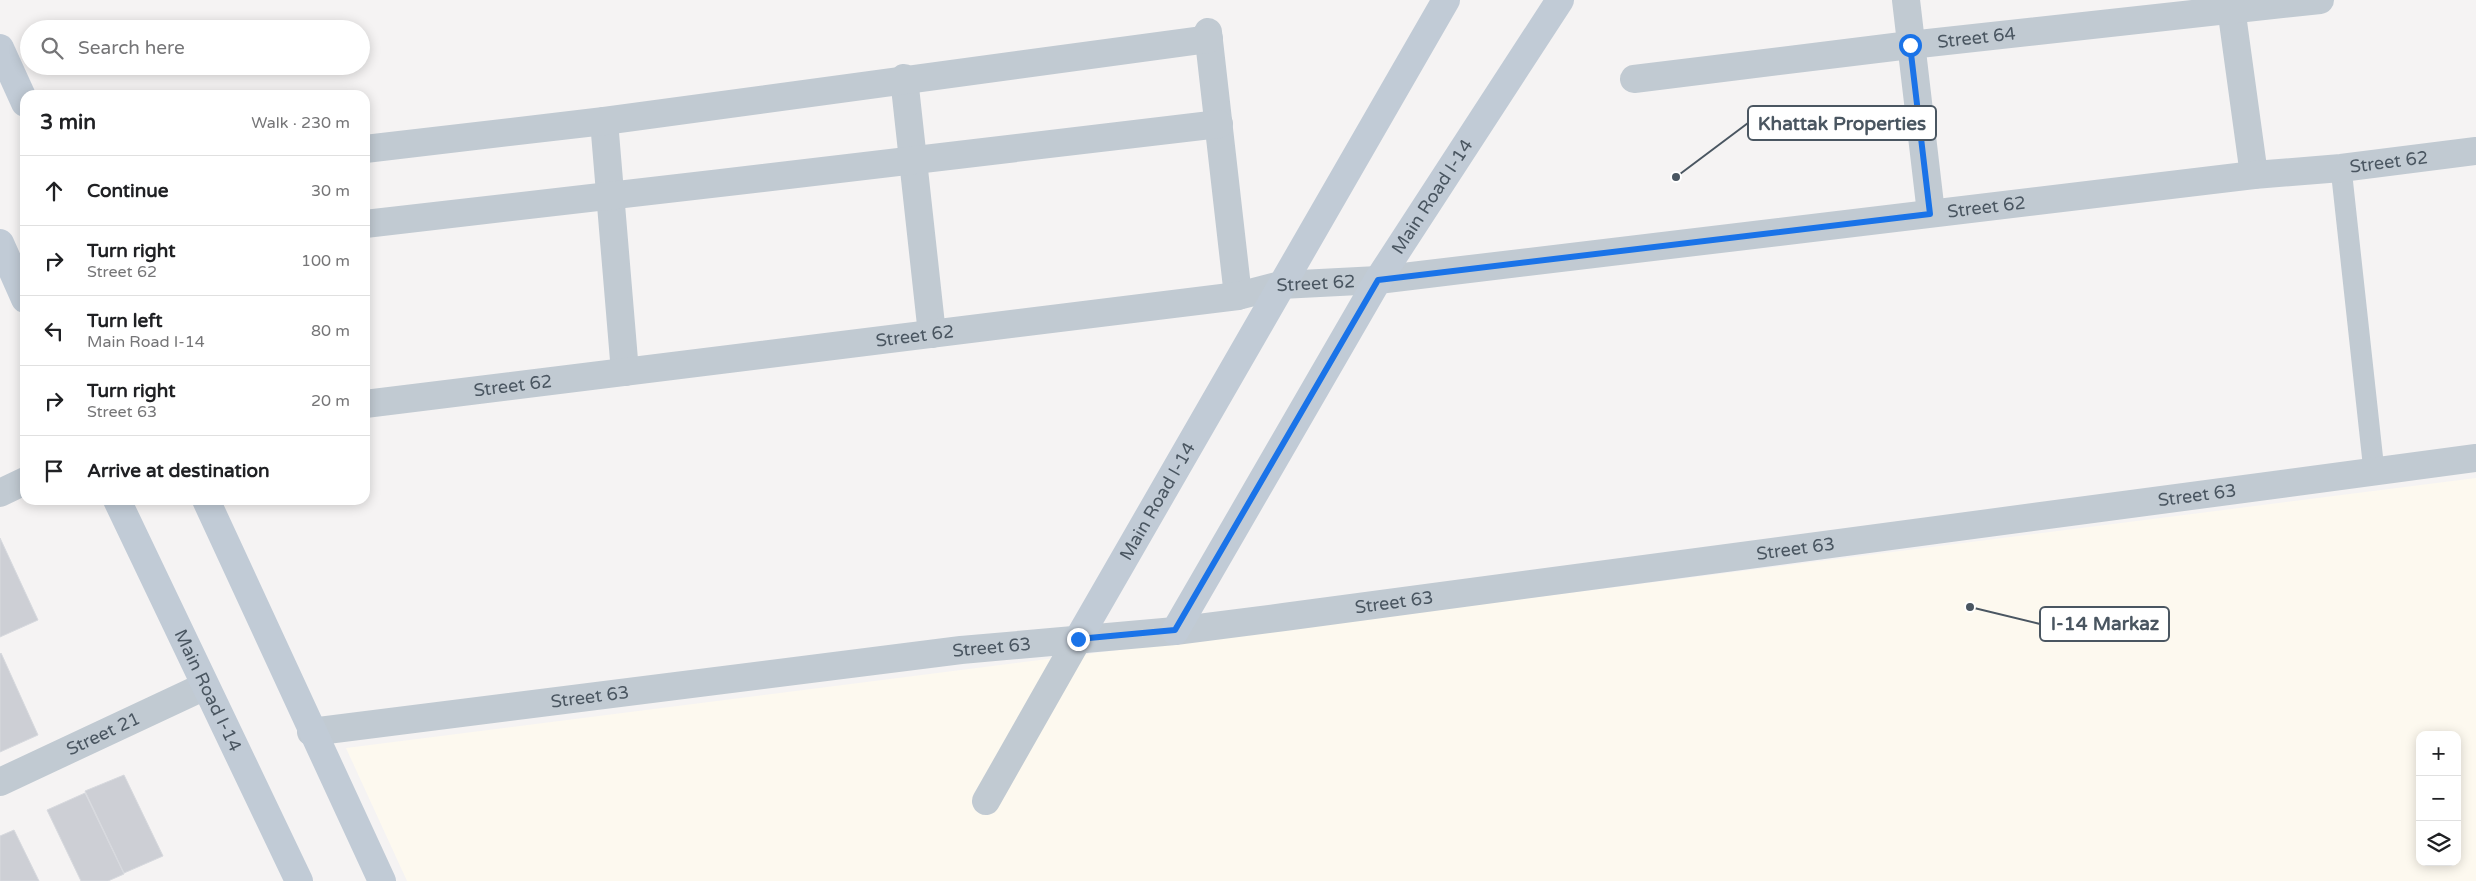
<!DOCTYPE html>
<html lang="en">
<head>
<meta charset="utf-8">
<style>
  body { margin:0; font-family:"Varela Round",sans-serif; background:#f6f6f6; color:#202124 }
  .controls { position:absolute; right:15px; bottom:15px; display:grid; overflow:hidden; border-radius:10px; box-shadow:0 2px 12px #0003 }
  .controls button { width:45px; height:45px; display:grid; place-items:center; padding:0; border:0; border-bottom:1px solid #e0e0e0; background:#fff; color:#202124; font:25px sans-serif }
  .stop { position:absolute; width:15px; height:15px; margin:-11px; border:4px solid #1a73e8; border-radius:50%; background:#fff }
  .stop.end { background:#1a73e8; border-color:#fff; box-shadow:0 1px 5px #0008 }
  .list { margin:0; padding:0; list-style:none }
  h2 { display:flex; justify-content:space-between; align-items:center; height:65px; margin:0; padding:0 20px; font-size:21px }
  h2 small { font-size:16px; font-weight:400; color:#757577 }
  .list li { display:grid; grid-template-columns:32px 1fr auto; gap:15px; align-items:center; box-sizing:border-box; height:70px; padding:0 20px; border-top:1px solid #e0e0e0 }
  .list b { display:block; font-size:19px; white-space:nowrap }
  .list p { margin:0; font-size:16px; white-space:nowrap; color:#757577 }
  .list em { font-size:16px; font-style:normal; color:#757577 }
  .icon { flex:none; width:28px; height:28px; fill:none; stroke:currentColor; stroke-width:2; stroke-linecap:round; stroke-linejoin:round }
  .map { position:relative; flex:none; width:2476px; height:881px; overflow:hidden }
  .search { position:absolute; background:#fff; box-shadow:0 2px 12px #0003; left:20px; top:20px; width:350px; height:55px; display:flex; align-items:center; gap:12px; box-sizing:border-box; padding:0 18px; border-radius:28px; color:#757577; font-size:19px }
  .panel { position:absolute; background:#fff; box-shadow:0 2px 12px #0003; left:20px; top:90px; width:350px; height:415px; border-radius:15px }
  .map>svg:first-child { display:block }
  .commercial { fill:#fdf9ef; fill-rule:evenodd }
  .building { fill:#cdcfd5; stroke:#d7d9de }
  .lines { fill:none; stroke-linecap:round; stroke-linejoin:round }
  .service { stroke:#c1cad2; stroke-width:21 }
  .minor { stroke:#c1cad2; stroke-width:28 }
  .tertiary { stroke:#c1cad2; stroke-width:28 }
  .secondary { stroke:#c1cbd6; stroke-width:28 }
  .route { stroke:#1a73e8; stroke-width:6 }
  .labels { text-anchor:middle; dominant-baseline:central; stroke-width:4.5; stroke-linejoin:round; paint-order:stroke }
  .street-label { font-size:18px; fill:#4a5661; stroke:#fff }
  .leader { fill:none; stroke:#4a5661; stroke-width:2 }
  .callout-dot { fill:#4a5661; stroke:#fff; stroke-width:2 }
  .callout { fill:#fff; stroke:#4a5661; stroke-width:2 }
  .callout-label { font-size:19px; text-anchor:middle; font-weight:bold; fill:#4a5661 }
</style>
</head>
<body>
<div class="map">
<svg width="2476" height="881" viewBox="0 0 2476 881">
  <rect width="100%" height="100%" fill="#f5f3f3"/>
  <path class="commercial" d="M2476 478V881H407L346 748ZM2420 735H2457V862H2420Z"/>
  <g class="building">
    <path d="M0 538 38 620 0 637Z"/>
    <path d="M1 653 38 735 0 752V654Z"/>
    <path d="M124 775 163 856 124 873 85 791Z"/>
    <path d="M85 793 124 874 108 881H81L47 810Z"/>
    <path d="M14 830 39 881H0V836Z"/>
  </g>
  <g class="lines">
    <path class="service" d="M2341 168 2374 471"/>
    <g class="minor">
      <path d="M1906 0 1931 213"/>
      <path d="M2230 0 2254 175"/>
      <path d="M1208 32 1238 296"/>
      <path d="M904 78 932 334"/>
      <path id="s1" d="M1634 79 1910 45 2320 0"/>
      <path d="M604 121 625 372"/>
      <path d="M365 149 604 121 1209 39"/>
      <path d="M365 224C650 193 934 156 1219 124"/>
      <path d="M0 493 25 481"/>
      <path id="s2" d="M0 782 205 686"/>
      <path d="M986 801 1078 639"/>
    </g>
    <g class="tertiary">
      <path id="s3" d="M365 404 1238 296 1281 285 1378 280 2254 175 2341 168 2476 151"/>
      <path id="s4" d="M311 732 961 650 1175 631 1284 617 2476 458"/>
    </g>
    <g class="secondary">
      <path d="M0 48 25 103"/>
      <path d="M0 243 25 299"/>
      <path id="s5" d="M117 500 299 881"/>
      <path d="M206 500 382 881"/>
      <path id="s6" d="M1175 631 1378 280 1560 0"/>
      <path id="s7" d="M1078 639 1446 0"/>
    </g>
  </g>
  <g class="lines">
    <path class="route" d="M1078 639 1175 630 1378 280 1930 214 1910 45"/>
  </g>
  <g class="labels">
    <g class="street-label">
      <text stroke="none"><textPath href="#s1" startOffset="345">Street 64</textPath></text>
      <text stroke="none"><textPath href="#s3" startOffset="2039">Street 62</textPath></text>
      <text stroke="none"><textPath href="#s6" startOffset="505">Main Road I-14</textPath></text>
      <text stroke="none"><textPath href="#s3" startOffset="1634">Street 62</textPath></text>
      <text stroke="none"><textPath href="#s3" startOffset="959">Street 62</textPath></text>
      <text stroke="none"><textPath href="#s3" startOffset="554">Street 62</textPath></text>
      <text stroke="none"><textPath href="#s3" startOffset="149">Street 62</textPath></text>
      <text stroke="none"><textPath href="#s4" startOffset="1901">Street 63</textPath></text>
      <text stroke="none"><textPath href="#s7" startOffset="159">Main Road I-14</textPath></text>
      <text stroke="none"><textPath href="#s4" startOffset="1496">Street 63</textPath></text>
      <text stroke="none"><textPath href="#s4" startOffset="1091">Street 63</textPath></text>
      <text stroke="none"><textPath href="#s4" startOffset="686">Street 63</textPath></text>
      <text stroke="none"><textPath href="#s5" startOffset="211">Main Road I-14</textPath></text>
      <text stroke="none"><textPath href="#s4" startOffset="281">Street 63</textPath></text>
      <text stroke="none"><textPath href="#s2" startOffset="114">Street 21</textPath></text>
    </g>
  </g>
  <path class="leader" d="M1676 177L1748 123M1970 607L2040 624"/>
  <g class="callout-dot">
    <circle cx="1676" cy="177" r="5"/>
    <circle cx="1970" cy="607" r="5"/>
  </g>
  <g class="callout">
    <rect x="1748" y="106" width="188" height="34" rx="5"/>
    <rect x="2040" y="607" width="129" height="34" rx="5"/>
  </g>
  <g class="callout-label">
    <text x="1842" y="130">Khattak Properties</text>
    <text x="2105" y="630">I-14 Markaz</text>
  </g>
</svg>
<div class="controls">
<button>+</button>
<button>−</button>
<button><svg class="icon" aria-label="layers" viewBox="0 0 24 24"><path d="M12 4l9 5-9 5-9-5zM3 14l9 5 9-5"/></svg></button>
</div>
<div class="stop" style="left:1910px;top:45px"></div>
<div class="stop end" style="left:1078px;top:639px"></div>
<div class="search"><svg class="icon" aria-label="search" viewBox="0 0 24 24"><circle cx="10" cy="10" r="6"/><path d="M15 15l6 6"/></svg>Search here</div>
<section class="panel">
<h2>3 min<small>Walk · 230 m</small></h2>
<ul class="list">
<li><svg class="icon" aria-label="ahead" viewBox="0 0 24 24"><path d="M12 20V5M6 11l6-6 6 6"/></svg><div><b>Continue</b></div><em>30 m</em></li>
<li><svg class="icon" aria-label="right" viewBox="0 0 24 24"><path d="M7 20v-9h11M14 6l5 5-5 5"/></svg><div><b>Turn right</b><p>Street 62</p></div><em>100 m</em></li>
<li><svg class="icon" aria-label="left" viewBox="0 0 24 24"><path d="M17 20v-9H6M10 6l-5 5 5 5"/></svg><div><b>Turn left</b><p>Main Road I-14</p></div><em>80 m</em></li>
<li><svg class="icon" aria-label="right" viewBox="0 0 24 24"><path d="M7 20v-9h11M14 6l5 5-5 5"/></svg><div><b>Turn right</b><p>Street 63</p></div><em>20 m</em></li>
<li><svg class="icon" aria-label="arrive" viewBox="0 0 24 24"><path d="M6 21V4h12l-3 4 3 4H6"/></svg><div><b>Arrive at destination</b></div></li>
</ul>
</section>
</div>
</body>
</html>
